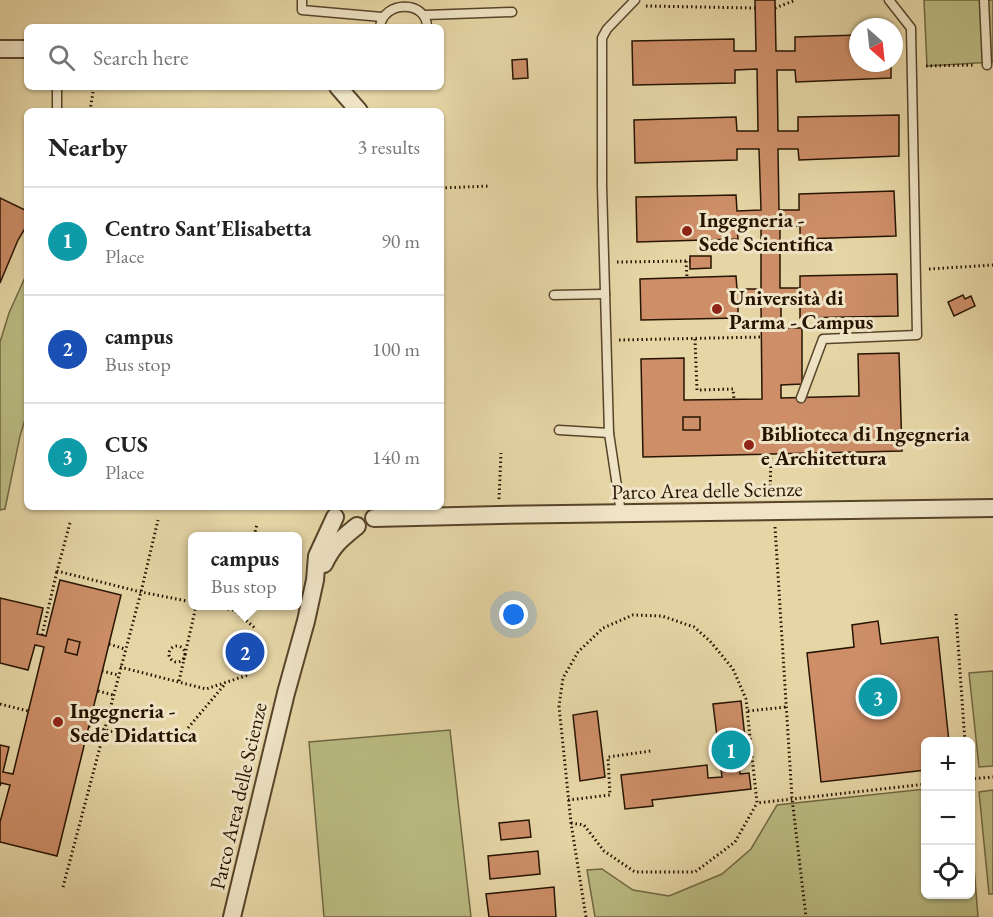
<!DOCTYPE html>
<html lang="en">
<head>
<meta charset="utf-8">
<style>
  body { margin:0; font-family:"EB Garamond",serif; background:#f6f6f6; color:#222 }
  .controls { position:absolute; right:18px; bottom:18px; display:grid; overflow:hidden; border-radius:9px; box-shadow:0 2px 4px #0004 }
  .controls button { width:54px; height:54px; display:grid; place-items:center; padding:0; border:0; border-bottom:2px solid #e0e0e0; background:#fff; color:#222; font:30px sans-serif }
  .compass { position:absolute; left:849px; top:18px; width:54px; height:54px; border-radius:50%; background:#fff; box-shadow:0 2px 4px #0004; rotate:153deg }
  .you { position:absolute; left:514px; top:615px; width:21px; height:21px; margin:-15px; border:4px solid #fff; border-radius:50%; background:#1a73e8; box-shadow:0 0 0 9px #1a73e833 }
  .badge { display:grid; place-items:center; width:39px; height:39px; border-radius:50%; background:#db2777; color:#fff; font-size:20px; font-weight:700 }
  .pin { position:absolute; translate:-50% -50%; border:3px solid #fff; box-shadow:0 2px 6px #0006 }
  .popup { position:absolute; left:188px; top:532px; width:114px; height:78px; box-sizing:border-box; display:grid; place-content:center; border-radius:9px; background:#fff; filter:drop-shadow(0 2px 4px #0005); font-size:20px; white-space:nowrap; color:#767676 }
  .popup b { font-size:22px; color:#222 }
  .popup::after { content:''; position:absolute; left:50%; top:100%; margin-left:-12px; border:12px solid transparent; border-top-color:#fff }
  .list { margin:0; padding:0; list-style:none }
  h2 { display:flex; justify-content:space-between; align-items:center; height:78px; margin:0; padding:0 24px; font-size:26px }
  h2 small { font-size:20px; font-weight:400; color:#767676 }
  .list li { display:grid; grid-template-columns:39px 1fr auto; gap:18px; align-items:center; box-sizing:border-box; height:108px; padding:0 24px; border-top:2px solid #e0e0e0 }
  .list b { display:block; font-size:22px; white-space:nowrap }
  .list p { margin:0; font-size:20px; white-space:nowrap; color:#767676 }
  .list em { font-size:20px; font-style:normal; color:#767676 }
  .icon { flex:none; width:33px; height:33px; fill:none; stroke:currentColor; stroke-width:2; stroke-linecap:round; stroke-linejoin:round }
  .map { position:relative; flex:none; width:993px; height:917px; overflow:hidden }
  .search { position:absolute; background:#fff; box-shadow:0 2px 4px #0004; left:24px; top:24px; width:420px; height:66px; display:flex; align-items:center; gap:15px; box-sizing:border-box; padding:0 21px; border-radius:9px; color:#767676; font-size:22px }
  .panel { position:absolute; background:#fff; box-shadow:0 2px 4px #0004; left:24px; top:108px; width:420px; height:402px; border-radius:9px }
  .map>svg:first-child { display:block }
  .green { fill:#babc83; stroke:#706842; stroke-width:1.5 }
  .building { fill:#cd8e68; stroke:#271401; stroke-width:1.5 }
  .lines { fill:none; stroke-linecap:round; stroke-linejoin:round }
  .lane-casing { stroke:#57442a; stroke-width:11 }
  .street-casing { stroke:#57442a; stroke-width:20 }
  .path { stroke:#271401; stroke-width:3; stroke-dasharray:1.5 3; stroke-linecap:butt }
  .lane { stroke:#efe4c5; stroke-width:8 }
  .street { stroke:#efe4c5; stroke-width:16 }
  .poi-dot { fill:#8f2418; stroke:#efe4c5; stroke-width:2 }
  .labels { text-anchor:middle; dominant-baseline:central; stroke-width:6; stroke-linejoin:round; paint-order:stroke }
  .poi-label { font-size:21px; font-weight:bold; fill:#271401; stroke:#efe4c5; text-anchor:start }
  .street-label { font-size:21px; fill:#271401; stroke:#efe4c5 }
</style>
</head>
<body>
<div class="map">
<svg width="993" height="917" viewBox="0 0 993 917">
  <rect width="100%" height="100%" fill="#e6d6a6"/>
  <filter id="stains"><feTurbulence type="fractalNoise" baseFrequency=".00333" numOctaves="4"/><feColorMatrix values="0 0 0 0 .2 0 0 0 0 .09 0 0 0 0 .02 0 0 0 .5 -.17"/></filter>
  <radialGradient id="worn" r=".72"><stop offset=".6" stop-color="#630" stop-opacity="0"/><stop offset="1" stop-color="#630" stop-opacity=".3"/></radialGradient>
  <g class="green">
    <path d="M924 0H993V62L927 66Z"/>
    <path d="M27 273V413L20 436 5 509 0 510V342L9 313Z"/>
    <path d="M993 671V766L979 767 969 673Z"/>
    <path d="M450 730 471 917H324L309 742Z"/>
    <path d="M925 789 926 894H970L971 830 978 917H595L587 870 602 869 633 890 669 896 722 874 751 849 777 805Z"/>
    <path d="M993 790V894H989L979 792Z"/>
  </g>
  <g class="building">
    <path d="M755 0H775L776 51H795V37L858 35V63H891V78L796 82 795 70H777L778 131H798V117L899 115V156L799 160 798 149H778L779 210H799V194L894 191 896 236 800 239V226H780V288H800V276L897 274 898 316 800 318V306H781V328H802V384L781 385V398L859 396 858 354 899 353 902 451 643 457 641 359 684 358V400L762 399 761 305H738V318L641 320 640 279 736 276 737 289H761V226L737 227 738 239 637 242 636 197 736 195 737 211 761 210 759 149H737V160L635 163 634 120 736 117 737 131H758L757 69 735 70V83L633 85 632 41 734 39V51H756Z"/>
    <path d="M527 59 528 78 513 79 512 60Z"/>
    <path d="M0 198 27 211V225L18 240 0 283Z"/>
    <path d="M690 256H711V268L690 269Z"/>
    <path d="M963 295 965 299 971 296 975 306 954 316 948 302Z"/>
    <rect x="683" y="417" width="17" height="13"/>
    <path d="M60 580 121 595 57 856 0 842V822L10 785 1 783 0 786V745L9 747 3 772 13 774 44 647 35 645 28 670 0 663V598L43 608 37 634 46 636Z"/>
    <path d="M878 621 881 644 938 637 949 742H926V770L821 782 807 653 854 647 852 625Z"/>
    <path d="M68 639 80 642 77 655 65 652Z"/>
    <path d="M741 701 745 738H742L745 762 739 763 740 774 749 773 751 789 652 800 653 806 625 809 621 775 707 765 708 778 722 777 713 704Z"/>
    <path d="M597 711 605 777 580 781 573 715Z"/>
    <path d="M529 820 531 837 501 840 499 823Z"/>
    <path d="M538 851 540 874 490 879 488 856Z"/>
    <path d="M554 887 556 917H489L486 894Z"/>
  </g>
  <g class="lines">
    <defs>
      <g id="lane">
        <path d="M302 0V10L382 17"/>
        <path d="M984 0 987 65"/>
        <path d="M425 15 512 12"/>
        <path d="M380 27C383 0 427 0 427 27"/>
        <path d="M57 111V87"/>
        <path d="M554 295 605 294"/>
        <path d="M801 398 823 339 917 335 911 28 889 0"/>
        <path d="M559 430 609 433"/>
        <path d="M621 513 609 433 602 186V38L607 29 635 0"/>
      </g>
      <g id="street">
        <path d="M0 49H27"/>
        <path d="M338 87 359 111"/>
        <path d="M374 518 499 515 993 508"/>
        <path d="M324 564C333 545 341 539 357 526"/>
        <path d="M232 917 286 693 306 621 315 580 317 556 335 517"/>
      </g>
    </defs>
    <use href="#lane" class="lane-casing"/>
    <use href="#street" class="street-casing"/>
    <g class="path">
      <path d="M646 6 755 8"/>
      <path d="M775 8 796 0"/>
      <path d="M926 66 973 65"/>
      <path d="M90 111 93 92"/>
      <path d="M441 188 489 186"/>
      <path d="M686 261 687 278"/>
      <path d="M617 262 690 261"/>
      <path d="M929 269 993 265"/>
      <path d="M695 339 697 390 733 389 734 399"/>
      <path d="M619 340 762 337"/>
      <path d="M770 495 771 455"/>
      <path d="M499 499 501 453"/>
      <path d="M70 523 57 571 141 592 192 602"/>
      <path d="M775 527 792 798 806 917"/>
      <path d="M254 536 257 524"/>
      <path d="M210 606 234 610 256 629"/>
      <path d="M956 614 965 742"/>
      <path d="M42 635 57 571"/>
      <path d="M109 644 125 649"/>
      <circle cx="177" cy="654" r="8"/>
      <path d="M120 667 206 689 248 675"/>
      <path d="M102 671 118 675"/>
      <path d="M179 681 196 606"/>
      <path d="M98 691 113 695"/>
      <path d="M0 704 28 711"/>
      <path d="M748 711 786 707"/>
      <path d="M92 712 108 715"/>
      <path d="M89 726 147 740"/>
      <path d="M188 728 225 684"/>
      <path d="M970 779 993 777"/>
      <path d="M568 800 610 795 608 757 651 751"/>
      <path d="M571 823 584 825 604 851 635 872H695L735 842 757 803"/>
      <path d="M63 887 141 592 158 520"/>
      <path d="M586 917 571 823 559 706 563 678 578 652 603 628 633 615 662 616 694 627 710 641 733 669 746 699 757 803 926 784"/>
    </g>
    <use href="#lane" class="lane"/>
    <use href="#street" class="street"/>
  </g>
  <g class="poi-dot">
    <circle cx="687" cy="231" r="6"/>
    <circle cx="717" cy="309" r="6"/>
    <circle cx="749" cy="445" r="6"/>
    <circle cx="58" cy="722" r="6"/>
  </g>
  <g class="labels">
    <g class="poi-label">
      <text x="699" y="219">Ingegneria -<tspan x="699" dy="24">Sede Scientifica</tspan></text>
      <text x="729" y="297">Università di<tspan x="729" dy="24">Parma - Campus</tspan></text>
      <text x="761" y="433">Biblioteca di Ingegneria<tspan x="761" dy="24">e Architettura</tspan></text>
      <text x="70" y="710">Ingegneria -<tspan x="70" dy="24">Sede Didattica</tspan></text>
    </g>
    <g class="street-label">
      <text transform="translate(707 490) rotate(-1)">Parco Area delle Scienze</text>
      <text transform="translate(238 796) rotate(-77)">Parco Area delle Scienze</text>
    </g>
  </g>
  <rect width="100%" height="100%" filter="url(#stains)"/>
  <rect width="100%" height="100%" fill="url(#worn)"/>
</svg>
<div class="controls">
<button>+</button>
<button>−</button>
<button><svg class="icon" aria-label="locate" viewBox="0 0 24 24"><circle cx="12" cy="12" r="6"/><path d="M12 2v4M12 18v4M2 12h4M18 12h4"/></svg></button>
</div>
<svg class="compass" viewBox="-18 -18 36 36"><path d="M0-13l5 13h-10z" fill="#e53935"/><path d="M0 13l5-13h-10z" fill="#767676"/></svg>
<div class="you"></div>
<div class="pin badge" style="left:731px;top:750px;background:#0f9aa8">1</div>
<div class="pin badge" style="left:245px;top:652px;background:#1a4fb4">2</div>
<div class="popup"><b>campus</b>Bus stop</div>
<div class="pin badge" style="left:878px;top:697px;background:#0f9aa8">3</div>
<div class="search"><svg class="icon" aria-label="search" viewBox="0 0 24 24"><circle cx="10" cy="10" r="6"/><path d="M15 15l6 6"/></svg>Search here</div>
<section class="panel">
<h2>Nearby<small>3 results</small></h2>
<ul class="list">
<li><span class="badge" style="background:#0f9aa8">1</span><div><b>Centro Sant'Elisabetta</b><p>Place</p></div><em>90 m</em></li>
<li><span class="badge" style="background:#1a4fb4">2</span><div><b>campus</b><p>Bus stop</p></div><em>100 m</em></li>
<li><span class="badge" style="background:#0f9aa8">3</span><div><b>CUS</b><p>Place</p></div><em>140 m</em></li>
</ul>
</section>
</div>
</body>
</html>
